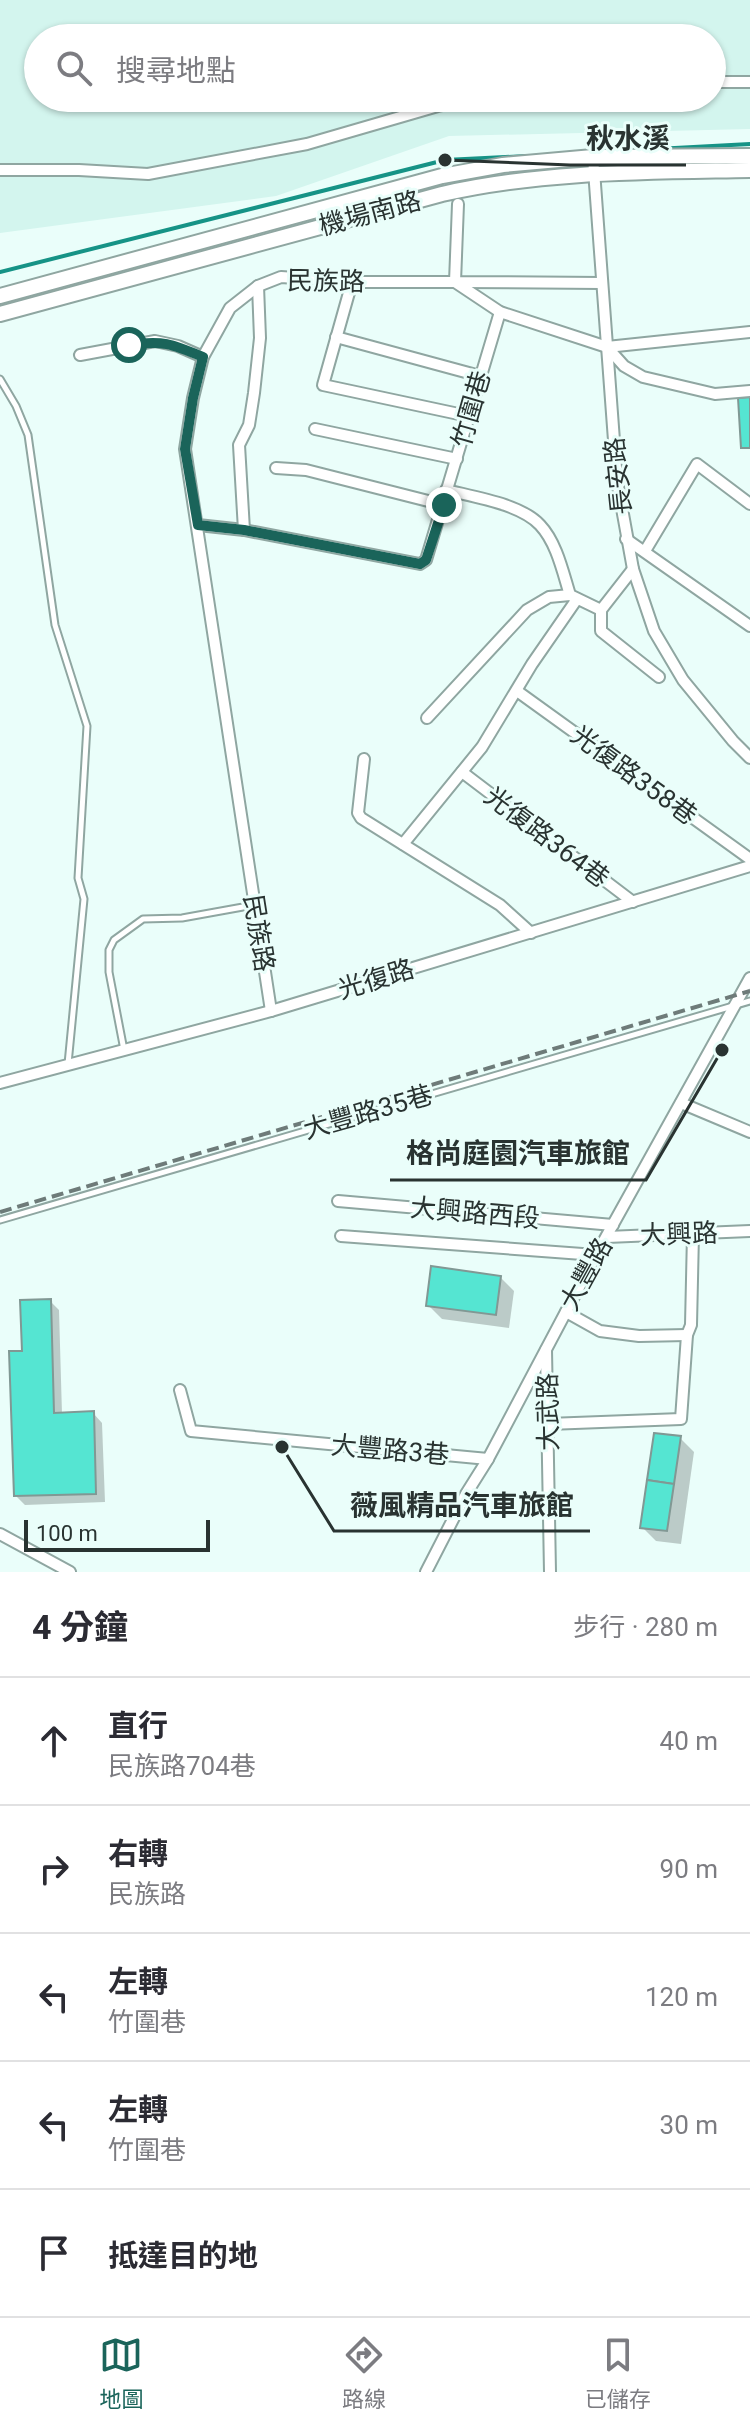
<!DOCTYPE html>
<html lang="zh-TW">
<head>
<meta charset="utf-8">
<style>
  body { margin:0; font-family:Roboto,"Noto Sans TC",sans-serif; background:#f7f7f7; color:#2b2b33 }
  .scale { position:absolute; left:24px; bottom:20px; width:186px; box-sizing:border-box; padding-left:8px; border:4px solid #293331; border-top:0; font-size:22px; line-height:28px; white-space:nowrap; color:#293331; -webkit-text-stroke:6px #eafefa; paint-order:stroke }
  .stop { position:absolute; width:24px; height:24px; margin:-18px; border:6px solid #1a645a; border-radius:50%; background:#fff }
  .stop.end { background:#1a645a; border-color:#fff; box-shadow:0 2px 8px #0008 }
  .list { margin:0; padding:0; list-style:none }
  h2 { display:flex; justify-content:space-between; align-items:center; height:104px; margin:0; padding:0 32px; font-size:34px }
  h2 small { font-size:26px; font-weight:400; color:#7c7c81 }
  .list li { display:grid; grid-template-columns:52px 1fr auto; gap:24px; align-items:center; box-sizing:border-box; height:128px; padding:0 32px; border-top:2px solid #e1e1e2 }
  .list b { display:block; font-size:30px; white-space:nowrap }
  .list p { margin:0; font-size:26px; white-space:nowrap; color:#7c7c81 }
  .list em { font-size:26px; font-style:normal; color:#7c7c81 }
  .icon { flex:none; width:44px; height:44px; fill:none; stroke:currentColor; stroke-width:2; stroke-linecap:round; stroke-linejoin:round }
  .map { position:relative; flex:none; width:750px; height:1572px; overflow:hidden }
  .search { position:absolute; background:#fff; box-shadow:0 2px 6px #0004; left:24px; right:24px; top:24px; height:88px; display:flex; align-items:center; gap:20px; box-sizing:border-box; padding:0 28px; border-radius:44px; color:#7c7c81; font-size:30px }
  .sheet { height:744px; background:#fff }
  nav { display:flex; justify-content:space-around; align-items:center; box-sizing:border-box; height:112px; border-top:2px solid #e1e1e2; background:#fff; font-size:22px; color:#7c7c81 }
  nav a { display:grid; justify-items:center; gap:4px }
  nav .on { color:#1a645a }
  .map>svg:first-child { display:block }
  .built { fill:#d3f5ee; fill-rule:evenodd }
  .shadow { fill:#0003 }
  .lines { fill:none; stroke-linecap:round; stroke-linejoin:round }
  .stream { stroke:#169386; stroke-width:4 }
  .building { fill:#55e5d2; stroke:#819894; stroke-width:2 }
  .lane-casing { stroke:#8fa6a1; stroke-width:9 }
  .street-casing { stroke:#8fa6a1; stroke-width:14 }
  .secondary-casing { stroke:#8fa6a1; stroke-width:18 }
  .lane { stroke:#fff; stroke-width:5 }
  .street { stroke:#fff; stroke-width:10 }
  .secondary { stroke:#fff; stroke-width:14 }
  .rail { stroke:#6e7b79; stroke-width:4; stroke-dasharray:12 6; stroke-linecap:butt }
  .route { stroke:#1a645a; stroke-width:10 }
  .labels { text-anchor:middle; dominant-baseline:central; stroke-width:6; stroke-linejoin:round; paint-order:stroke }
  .street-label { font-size:26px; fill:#293331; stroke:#eafefa }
  .leader { fill:none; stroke:#293331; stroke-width:3 }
  .callout-dot { fill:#293331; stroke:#eafefa; stroke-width:3 }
  .callout-label { font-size:28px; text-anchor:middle; font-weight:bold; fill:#293331; stroke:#eafefa; stroke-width:6; stroke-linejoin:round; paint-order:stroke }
</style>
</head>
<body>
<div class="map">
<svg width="750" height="1572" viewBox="0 0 750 1572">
  <rect width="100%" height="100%" fill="#eafefa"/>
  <path class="built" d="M0 0H750V129L449 136 276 196 0 233ZM38 38H712V98H38Z"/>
  <g class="shadow">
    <path d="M500 1277 514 1291 509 1328 442 1319 428 1305Z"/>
    <path d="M50 1301 59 1310 62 1414 93 1413 102 1423 105 1502 25 1505 16 1496 24 1353Z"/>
    <path d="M680 1438 694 1452 681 1544 656 1541 642 1527Z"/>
  </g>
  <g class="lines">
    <g class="stream">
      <path d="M637 150 750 144"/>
      <path d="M0 272 445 160 528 156"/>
    </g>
  </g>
  <g class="building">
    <path d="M750 397V448H741L738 398Z"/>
    <path d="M431 1266 501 1276 496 1315 426 1306Z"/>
    <path d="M51 1299 54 1413 94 1411 96 1494 14 1496 9 1351H22L20 1300Z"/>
    <path d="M654 1433 681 1436 674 1484 647 1480Z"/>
    <path d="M647 1480 674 1484 667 1531 640 1528Z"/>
  </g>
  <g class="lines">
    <defs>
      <g id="lane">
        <path d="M0 379 16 406 28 435 55 625 87 726 78 878 84 899 68 1064"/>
        <path d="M124 1050 109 972V950L114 940 143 919 182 918 254 905"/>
        <path d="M0 1220 750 1001"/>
      </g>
      <g id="street">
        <path d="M712 82H750"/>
        <path d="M593 157 617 481 633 569 654 631 683 680 733 741 750 758"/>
        <path d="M0 170H79L148 174 307 144 438 106 478 98"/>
        <path d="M458 204 455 282 602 283"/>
        <path d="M352 282 323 385 468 416"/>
        <path d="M336 337 480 376"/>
        <path d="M607 347 624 366 643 377 715 394 750 391"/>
        <path d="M80 355 155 341 178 346 203 357"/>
        <path d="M315 429 457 459"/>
        <path d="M276 468 306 470 444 505"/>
        <path d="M446 490C474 497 521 504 540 525 557 543 563 573 570 595L601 610V631L659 677"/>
        <path d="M198 525 244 530 420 564 426 560 500 312"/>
        <path d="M244 530 239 445 249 425 254 393 260 338 258 286"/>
        <path d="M626 539 750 626"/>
        <path d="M645 551 697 464 750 504"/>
        <path d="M601 610 633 569"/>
        <path d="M517 691 750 859"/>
        <path d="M427 718 527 610 549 597 570 595"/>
        <path d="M364 759 358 813 361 818 500 905 531 933"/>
        <path d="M462 772 633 902"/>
        <path d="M403 844 482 747 532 664 577 599"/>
        <path d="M271 1011 185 449 193 398 203 357 230 308 258 286 281 277 352 282H455L500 312 607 347 750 332"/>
        <path d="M0 1083 271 1011 750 866"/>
        <path d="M681 1103 750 1132"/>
        <path d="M338 1201 613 1225"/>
        <path d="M341 1236 596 1255"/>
        <path d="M607 1237 750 1231"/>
        <path d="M566 1312 600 1331 639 1336 687 1335"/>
        <path d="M546 1350 550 1572"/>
        <path d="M180 1390 191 1431 488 1459"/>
        <path d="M548 1424 681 1419 687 1335 691 1325 693 1234"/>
        <path d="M0 1534 70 1572"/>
        <path d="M426 1572 466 1494 488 1459 596 1255 750 978"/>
      </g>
      <g id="secondary">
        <path d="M0 296 442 176 503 165 593 157 750 156"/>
        <path d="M0 314 442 194C543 171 646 172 750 170"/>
      </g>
    </defs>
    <use href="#lane" class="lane-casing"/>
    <use href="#street" class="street-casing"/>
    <use href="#secondary" class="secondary-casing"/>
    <use href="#lane" class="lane"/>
    <use href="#street" class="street"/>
    <use href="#secondary" class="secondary"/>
    <path class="rail" d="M0 1212 750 991"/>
  </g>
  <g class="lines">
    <path class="route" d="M129 345C163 340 172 344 203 357L193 398 185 449 198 525 244 530 420 564 426 560 444 505"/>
  </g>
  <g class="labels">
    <g class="street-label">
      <text transform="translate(370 213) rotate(-15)">機場南路</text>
      <text transform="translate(326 281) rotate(1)">民族路</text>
      <text transform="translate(471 409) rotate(-74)">竹圍巷</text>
      <text transform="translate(618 476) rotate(-96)">長安路</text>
      <text transform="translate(634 775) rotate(36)">光復路358巷</text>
      <text transform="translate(547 837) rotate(37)">光復路364巷</text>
      <text transform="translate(259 933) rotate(81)">民族路</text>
      <text transform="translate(376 979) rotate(-17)">光復路</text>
      <text transform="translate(368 1112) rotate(-16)">大豐路35巷</text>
      <text transform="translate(475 1213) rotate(5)">大興路西段</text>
      <text transform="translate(679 1234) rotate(-2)">大興路</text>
      <text transform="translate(586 1274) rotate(-61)">大豐路</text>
      <text transform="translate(548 1412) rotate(-91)">大武路</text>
      <text transform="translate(390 1450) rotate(5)">大豐路3巷</text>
    </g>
  </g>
  <path class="leader" d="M445 160L570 165H686M722 1050L646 1180H390M282 1447L334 1531H590"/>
  <g class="callout-dot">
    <circle cx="445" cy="160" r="8"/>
    <circle cx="722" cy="1050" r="8"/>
    <circle cx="282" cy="1447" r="8"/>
  </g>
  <g class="callout-label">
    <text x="628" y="148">秋水溪</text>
    <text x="518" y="1163">格尚庭園汽車旅館</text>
    <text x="462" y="1515">薇風精品汽車旅館</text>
  </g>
</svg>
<div class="scale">100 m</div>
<div class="stop" style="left:129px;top:345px"></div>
<div class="stop end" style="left:444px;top:505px"></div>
<div class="search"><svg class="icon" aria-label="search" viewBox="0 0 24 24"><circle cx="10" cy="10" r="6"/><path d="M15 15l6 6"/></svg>搜尋地點</div>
</div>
<section class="sheet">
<h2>4 分鐘<small>步行 · 280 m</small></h2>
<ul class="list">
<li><svg class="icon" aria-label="ahead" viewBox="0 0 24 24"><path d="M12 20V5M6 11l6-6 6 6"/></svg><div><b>直行</b><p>民族路704巷</p></div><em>40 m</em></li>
<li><svg class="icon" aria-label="right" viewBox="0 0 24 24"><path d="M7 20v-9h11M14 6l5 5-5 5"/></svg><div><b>右轉</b><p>民族路</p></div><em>90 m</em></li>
<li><svg class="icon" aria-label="left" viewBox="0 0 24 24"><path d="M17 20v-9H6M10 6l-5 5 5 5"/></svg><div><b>左轉</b><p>竹圍巷</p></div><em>120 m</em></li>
<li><svg class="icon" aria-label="left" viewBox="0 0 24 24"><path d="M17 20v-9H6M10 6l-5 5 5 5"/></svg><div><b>左轉</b><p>竹圍巷</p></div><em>30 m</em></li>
<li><svg class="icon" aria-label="arrive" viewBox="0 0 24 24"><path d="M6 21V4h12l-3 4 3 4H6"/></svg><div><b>抵達目的地</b></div></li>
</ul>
</section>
<nav>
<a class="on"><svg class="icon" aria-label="map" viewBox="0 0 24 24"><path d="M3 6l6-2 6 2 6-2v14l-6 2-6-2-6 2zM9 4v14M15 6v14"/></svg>地圖</a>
<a><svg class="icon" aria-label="directions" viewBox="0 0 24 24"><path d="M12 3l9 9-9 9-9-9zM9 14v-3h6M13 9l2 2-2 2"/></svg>路線</a>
<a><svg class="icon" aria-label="saved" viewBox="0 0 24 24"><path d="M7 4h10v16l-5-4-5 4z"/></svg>已儲存</a>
</nav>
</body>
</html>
